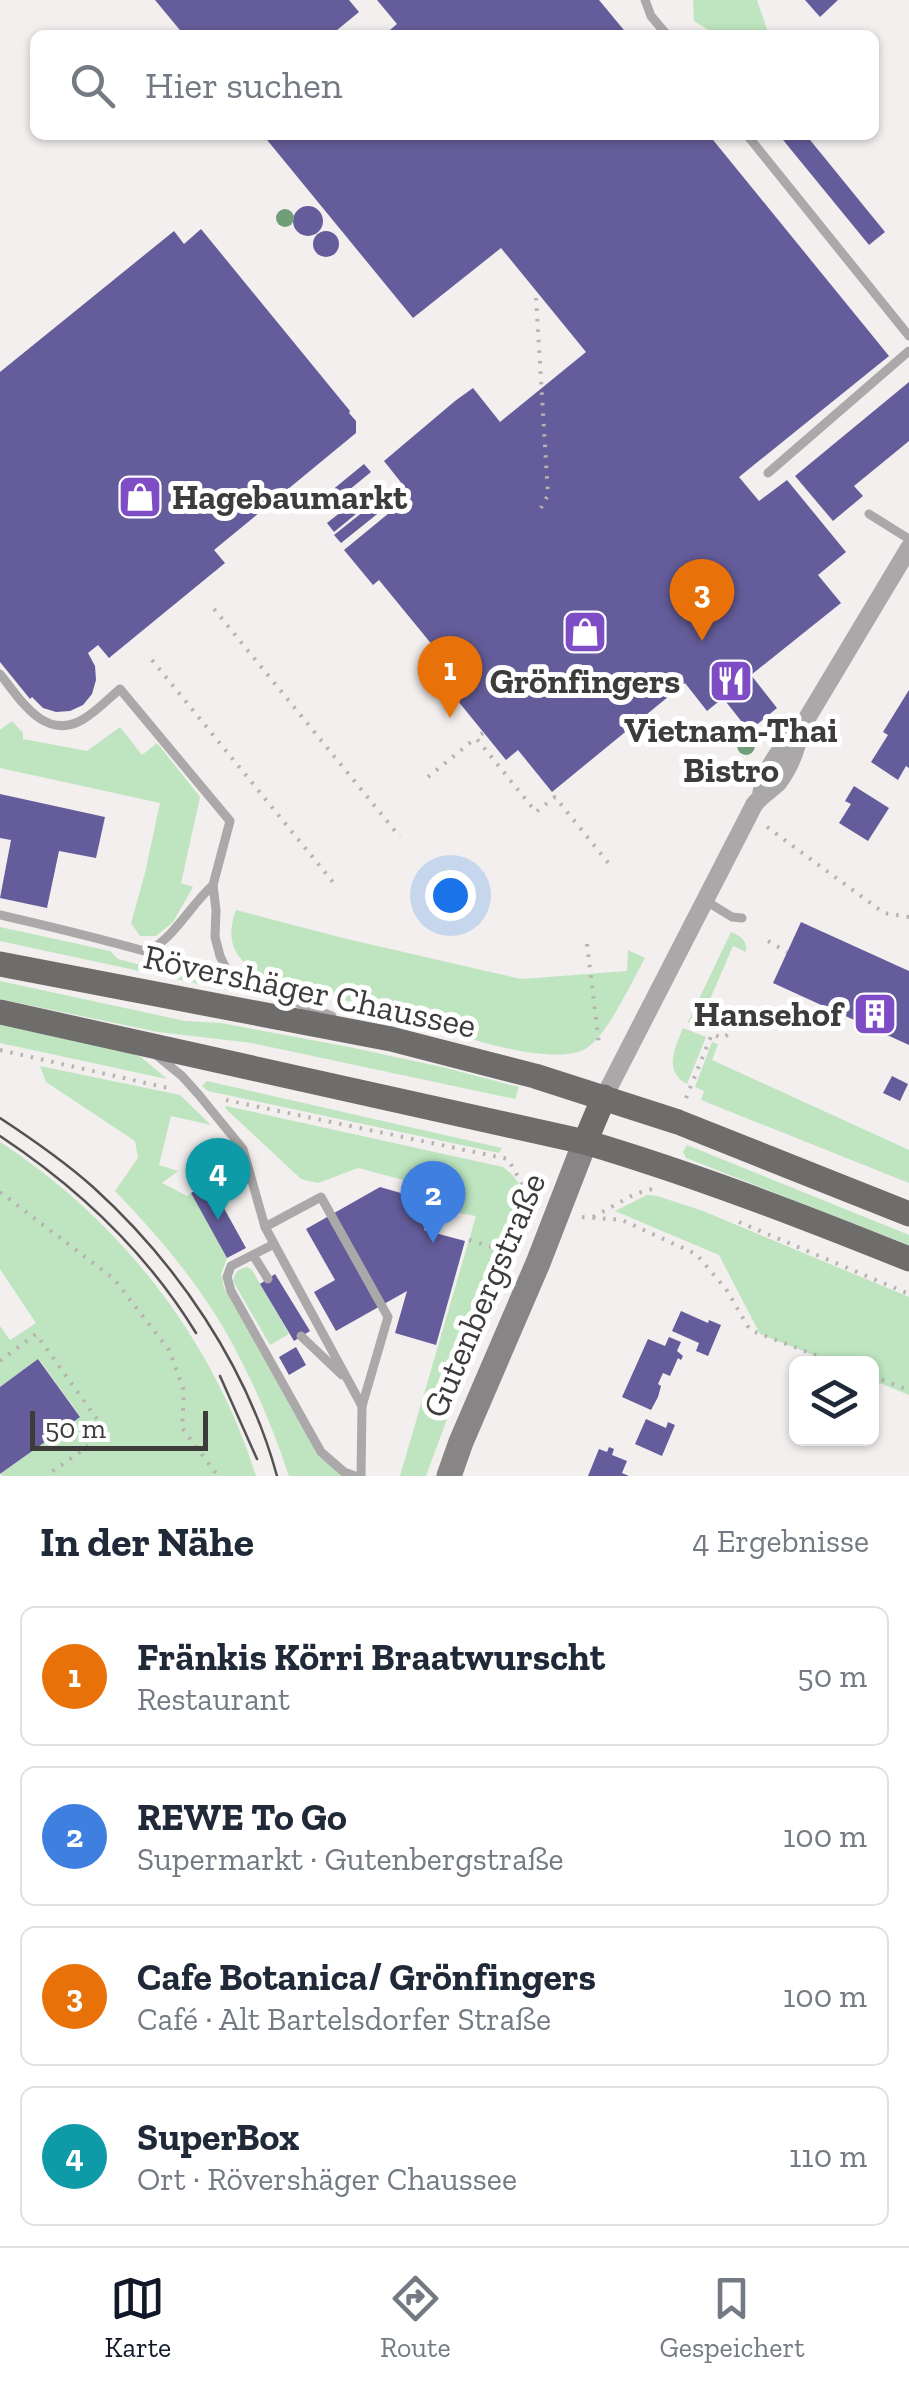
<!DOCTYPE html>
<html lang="de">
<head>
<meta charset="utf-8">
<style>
  body { margin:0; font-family:"Zilla Slab",serif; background:#f6f6f7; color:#1f2937 }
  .controls { position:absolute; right:30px; bottom:30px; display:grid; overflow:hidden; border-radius:15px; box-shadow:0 2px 8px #0004 }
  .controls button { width:90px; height:90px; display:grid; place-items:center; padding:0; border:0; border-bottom:2px solid #e0e1e3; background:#fff; color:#1f2937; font:50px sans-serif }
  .scale { position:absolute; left:30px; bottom:25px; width:178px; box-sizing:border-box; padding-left:10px; border:5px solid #3d3c3b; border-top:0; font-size:28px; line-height:35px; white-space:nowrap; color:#3d3c3b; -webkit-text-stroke:8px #fff; paint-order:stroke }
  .you { position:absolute; left:450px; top:895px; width:35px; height:35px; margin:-25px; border:8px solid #fff; border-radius:50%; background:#1a73e8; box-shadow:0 0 0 15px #1a73e833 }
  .badge { display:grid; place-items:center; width:65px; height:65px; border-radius:50%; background:#111827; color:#fff; font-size:32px; font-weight:700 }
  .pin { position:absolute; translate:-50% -82px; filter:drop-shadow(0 2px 5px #0008) }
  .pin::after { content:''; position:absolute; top:52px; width:35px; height:30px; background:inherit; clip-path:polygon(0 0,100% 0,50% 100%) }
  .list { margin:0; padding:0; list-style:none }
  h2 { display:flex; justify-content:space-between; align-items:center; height:130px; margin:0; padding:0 40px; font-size:42px }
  h2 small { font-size:32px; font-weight:400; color:#747a83 }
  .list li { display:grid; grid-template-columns:65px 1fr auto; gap:30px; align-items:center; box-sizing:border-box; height:140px; margin:0 20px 20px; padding:0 20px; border:2px solid #e0e1e3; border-radius:15px }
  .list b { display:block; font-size:38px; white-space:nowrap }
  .list p { margin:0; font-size:32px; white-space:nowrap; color:#747a83 }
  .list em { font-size:32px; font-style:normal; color:#747a83 }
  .icon { flex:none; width:55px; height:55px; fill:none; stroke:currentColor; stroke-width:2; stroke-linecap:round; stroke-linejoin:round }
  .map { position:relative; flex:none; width:909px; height:1476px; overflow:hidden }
  .search { position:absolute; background:#fff; box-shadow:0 2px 8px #0004; left:30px; right:30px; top:30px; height:110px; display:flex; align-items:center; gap:25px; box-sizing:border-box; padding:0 35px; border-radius:15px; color:#747a83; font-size:38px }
  .sheet { height:770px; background:#fff }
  nav { display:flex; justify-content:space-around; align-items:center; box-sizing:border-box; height:140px; border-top:2px solid #e0e1e3; background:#fff; font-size:28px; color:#747a83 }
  nav a { display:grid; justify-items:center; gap:5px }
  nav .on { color:#111827 }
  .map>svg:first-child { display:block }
  .green { fill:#bee5bf }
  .building { fill:#655d9b }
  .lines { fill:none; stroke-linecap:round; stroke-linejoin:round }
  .path { stroke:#b6b3b2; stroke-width:4; stroke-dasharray:2.5 8; stroke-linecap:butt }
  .lane { stroke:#aaa8a8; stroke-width:9 }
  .street { stroke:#aaa8a8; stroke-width:18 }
  .secondary { stroke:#878585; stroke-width:25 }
  .primary { stroke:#6f6d6c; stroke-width:25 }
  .tram { stroke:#545352; stroke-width:2.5 }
  .tree { fill:#6f9e78 }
  .labels { text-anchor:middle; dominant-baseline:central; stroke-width:10; stroke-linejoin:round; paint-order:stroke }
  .poi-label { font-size:35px; font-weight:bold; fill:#3d3c3b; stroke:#fff }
  .street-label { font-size:35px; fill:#3d3c3b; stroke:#fff }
</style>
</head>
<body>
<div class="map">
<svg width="909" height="1476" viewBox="0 0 909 1476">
  <rect width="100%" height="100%" fill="#f2efee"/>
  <g class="green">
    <path d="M693 0H757L769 35H716L694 21Z"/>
    <path d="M12 721 23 733V739L87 751 120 727 142 755 157 743 200 797 181 883 193 887 173 922 156 936H140L131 923 145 873 160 803 0 768V730Z"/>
    <path d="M236 910 347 939 521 979 627 971 628 950 645 958C632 981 608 1034 587 1048 557 1067 469 1040 437 1027 428 1024 419 1018 409 1015 364 1001 274 994 242 960 229 946 229 928 236 910Z"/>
    <path d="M0 927 110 951 118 959 152 968 160 963 198 972 248 990 246 994 0 941Z"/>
    <path d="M731 932C741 936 747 940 746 952L733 946 698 1027 688 1022Z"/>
    <path d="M0 981 185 1021 221 1023 349 1047 442 1067 519 1087 515 1099 252 1043 158 1032 0 999Z"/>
    <path d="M0 1025 127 1052 141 1057 167 1079 0 1043Z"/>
    <path d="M683 1028 706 1037 687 1084C663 1071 675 1048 683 1028Z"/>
    <path d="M712 1042 718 1044 712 1060 909 1150V1183L701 1100 704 1091 695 1087Z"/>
    <path d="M40 1066 180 1095 211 1125 171 1116 159 1165 178 1171 162 1183 187 1196 191 1193 227 1258 221 1274 224 1288 318 1456 344 1476H289C268 1413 239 1347 201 1293 175 1256 146 1223 115 1191L138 1158 135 1141 46 1082Z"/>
    <path d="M207 1081 502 1148 499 1153 208 1091 202 1086Z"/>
    <path d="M226 1106 503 1167C533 1189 522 1210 513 1240L426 1476H400L476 1216 458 1213 435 1202 427 1186 358 1168 318 1183 301 1179 225 1108Z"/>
    <path d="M0 1142C120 1220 213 1339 256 1476H1L2 1473 80 1416 39 1359 0 1387V1326L10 1340 36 1323 0 1269Z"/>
    <path d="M687 1145 909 1235V1245L686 1158 683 1152Z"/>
    <path d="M647 1195 657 1196 703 1211 909 1297V1395L872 1380V1364L833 1363 760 1334 719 1255 615 1211Z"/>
    <path d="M247 1267 252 1270 289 1334 270 1345 233 1281C235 1272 238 1269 247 1267Z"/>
  </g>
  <g class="building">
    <path d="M155 0H349L359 12 331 35H184Z"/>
    <path d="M377 0H599L628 35H384L397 24Z"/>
    <path d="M805 0H838L820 17Z"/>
    <path d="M263 135H709L889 356 739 477 759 501 787 480 846 552 818 575 841 603 751 675 777 708 749 731 723 698 707 711 685 683 552 792 518 750 506 760 458 701 470 691 379 580 373 585 344 550 411 495 384 461 455 401 473 388 500 422 586 352 501 248 413 318Z"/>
    <path d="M779 135H806L885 232 869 245Z"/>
    <circle cx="308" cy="221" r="15"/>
    <path d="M201 229 350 411 349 413 356 421V433L214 550 225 563 109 658 98 645 88 653 95 666 96 680 92 694 83 705 70 711 56 712 43 708 32 697 30 699 0 662V372L174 231 184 244Z"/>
    <circle cx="326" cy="244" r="13"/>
    <path d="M909 382V441L854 486 863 496 833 521 795 476Z"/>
    <path d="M364 464 371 472 321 513 314 505Z"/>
    <path d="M371 488 378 496 334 532 327 523Z"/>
    <path d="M379 499 386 507 341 543 334 535Z"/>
    <path d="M909 690V768L906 766 898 780 871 762 888 735 883 732Z"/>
    <path d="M854 786 889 808 868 841 839 823 851 804 845 801Z"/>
    <path d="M0 794 105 817 96 858 59 851 47 908 0 898 11 840 0 838Z"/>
    <path d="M801 922 909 971V1045L773 983Z"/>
    <path d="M892 1076 908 1084 900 1101 883 1093Z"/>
    <path d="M210 1183 246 1248 227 1258 191 1193Z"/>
    <path d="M380 1187 432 1202 424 1230 465 1241 436 1345 395 1333 407 1291 336 1331 314 1292 335 1280 306 1229Z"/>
    <path d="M275 1274 310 1331 294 1341 260 1284Z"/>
    <path d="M681 1311 708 1323 709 1320 721 1325 708 1356 696 1351 699 1343 672 1331Z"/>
    <path d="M669 1337 681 1342 677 1351 683 1356 681 1360 678 1358 670 1376 663 1373 658 1384 661 1386 658 1397 651 1410 622 1397 648 1339 665 1346Z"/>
    <path d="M296 1347 306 1365 289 1375 279 1357Z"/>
    <path d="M38 1359 80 1417 0 1474V1387Z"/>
    <path d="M646 1419 666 1428 668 1422 675 1425 662 1456 635 1444Z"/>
    <path d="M609 1447 614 1449 612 1455 627 1461 622 1473 629 1476H588L599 1449 607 1452Z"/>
  </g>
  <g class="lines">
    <g class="path">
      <path d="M536 298 548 495 541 508"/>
      <path d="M214 609 400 837"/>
      <path d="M152 660 337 887"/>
      <path d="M483 733 476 738 536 812 555 797 610 865"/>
      <path d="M428 777 476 738"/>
      <path d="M767 827 884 913 909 917"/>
      <path d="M768 941 787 952"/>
      <path d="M587 944 599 1044"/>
      <path d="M0 1050 168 1088"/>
      <path d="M686 1098 712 1034 722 1038 734 1031"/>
      <path d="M226 1100 508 1159 532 1202 535 1203"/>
      <path d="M0 1192 114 1279 169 1350 184 1391 182 1428 218 1476"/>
      <path d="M582 1217 622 1220 696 1254 726 1289 750 1330 839 1364"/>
      <path d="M593 1217 635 1194 652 1189"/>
      <path d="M739 1222 909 1294"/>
      <path d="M469 1240 515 1254"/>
      <path d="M0 1361 36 1334 107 1433 46 1476"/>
      <path d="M872 1376 909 1390"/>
    </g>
    <g class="lane">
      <path d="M645 0 651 16 667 35"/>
      <path d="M747 135 909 336"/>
      <path d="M768 473 909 351"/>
      <path d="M869 514 909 539"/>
      <path d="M0 674C20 699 44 741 82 720 96 712 108 699 120 689L230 821 213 885 216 910 215 937 220 956 230 977"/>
      <path d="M706 901 732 917 742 918"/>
      <path d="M0 915C78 933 155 952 231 977 265 989 298 1004 332 1016"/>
      <path d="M148 952C178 933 188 908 213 885"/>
      <path d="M155 1054 182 1076 199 1095 243 1149 265 1227 362 1406 361 1476"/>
      <path d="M265 1227 321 1197 388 1317 362 1406"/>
      <path d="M274 1244 231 1266 227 1277 231 1291 321 1452 344 1472 355 1476"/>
      <path d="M253 1255 268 1279"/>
      <path d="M301 1336 342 1375"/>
    </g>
    <g class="street">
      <path d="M800 730 909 548"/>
      <path d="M604 1097 754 805C761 795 770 791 778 783 790 767 797 749 800 730 780 747 765 768 761 795"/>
    </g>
    <path class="secondary" d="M449 1476 461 1442 538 1263 585 1142"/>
    <g class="primary">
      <path d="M0 964 391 1039 535 1076 678 1122 909 1214"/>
      <path d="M0 1012 585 1142C696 1175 802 1216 909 1259"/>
      <path d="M585 1142 604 1097"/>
    </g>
    <g class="tram">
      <path d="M0 1118C32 1139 64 1161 93 1187 177 1263 247 1366 277 1476"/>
      <path d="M0 1136C77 1187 147 1253 196 1333"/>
      <path d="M220 1376 257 1459"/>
    </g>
  </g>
  <g class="tree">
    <circle cx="285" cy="218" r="9"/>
    <circle cx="746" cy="746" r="9"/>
  </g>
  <defs>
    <symbol id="shop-square" viewBox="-11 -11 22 22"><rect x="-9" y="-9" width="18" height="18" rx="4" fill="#7e4dc5" stroke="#fff"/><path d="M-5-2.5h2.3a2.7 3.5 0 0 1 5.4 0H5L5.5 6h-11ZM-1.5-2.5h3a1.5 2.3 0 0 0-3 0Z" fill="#fff"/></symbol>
    <symbol id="restaurant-square" viewBox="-11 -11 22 22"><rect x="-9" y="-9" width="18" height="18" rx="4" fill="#7e4dc5" stroke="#fff"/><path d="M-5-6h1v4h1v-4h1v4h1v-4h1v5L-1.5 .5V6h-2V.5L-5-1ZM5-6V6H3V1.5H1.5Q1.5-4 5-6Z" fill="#fff"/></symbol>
    <symbol id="building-square" viewBox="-11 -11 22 22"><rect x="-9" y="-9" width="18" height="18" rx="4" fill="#7e4dc5" stroke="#fff"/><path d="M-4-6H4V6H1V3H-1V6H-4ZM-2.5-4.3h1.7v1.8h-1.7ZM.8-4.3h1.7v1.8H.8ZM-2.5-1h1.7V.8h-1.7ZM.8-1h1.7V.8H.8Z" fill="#fff"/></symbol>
  </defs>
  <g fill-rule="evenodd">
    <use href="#shop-square" x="115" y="472" width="50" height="50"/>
    <use href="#shop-square" x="560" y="607" width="50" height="50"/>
    <use href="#restaurant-square" x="706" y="656" width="50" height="50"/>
    <use href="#building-square" x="850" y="989" width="50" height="50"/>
  </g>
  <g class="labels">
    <g class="poi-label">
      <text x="172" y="497" text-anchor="start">Hagebaumarkt</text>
      <text x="585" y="681">Grönfingers</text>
      <text x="731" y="730">Vietnam-Thai<tspan x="731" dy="40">Bistro</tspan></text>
      <text x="842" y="1014" text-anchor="end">Hansehof</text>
    </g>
    <g class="street-label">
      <text transform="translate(310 991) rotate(12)">Rövershäger Chaussee</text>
      <text transform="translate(484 1295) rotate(-67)">Gutenbergstraße</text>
    </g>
  </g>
</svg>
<div class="controls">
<button><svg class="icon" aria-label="layers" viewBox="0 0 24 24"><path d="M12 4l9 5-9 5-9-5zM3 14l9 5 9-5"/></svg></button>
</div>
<div class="scale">50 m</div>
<div class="you"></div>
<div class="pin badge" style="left:450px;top:718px;background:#e8710a">1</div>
<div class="pin badge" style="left:433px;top:1243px;background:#3f7fe0">2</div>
<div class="pin badge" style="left:702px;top:641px;background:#e8710a">3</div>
<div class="pin badge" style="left:218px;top:1220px;background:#0f9aa8">4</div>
<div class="search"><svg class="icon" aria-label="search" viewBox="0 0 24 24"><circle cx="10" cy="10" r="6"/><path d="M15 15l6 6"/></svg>Hier suchen</div>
</div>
<section class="sheet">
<h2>In der Nähe<small>4 Ergebnisse</small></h2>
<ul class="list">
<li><span class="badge" style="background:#e8710a">1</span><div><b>Fränkis Körri Braatwurscht</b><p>Restaurant</p></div><em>50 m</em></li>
<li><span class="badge" style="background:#3f7fe0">2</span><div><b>REWE To Go</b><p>Supermarkt · Gutenbergstraße</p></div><em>100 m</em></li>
<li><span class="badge" style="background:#e8710a">3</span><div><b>Cafe Botanica/ Grönfingers</b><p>Café · Alt Bartelsdorfer Straße</p></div><em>100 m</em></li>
<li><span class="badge" style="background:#0f9aa8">4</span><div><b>SuperBox</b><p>Ort · Rövershäger Chaussee</p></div><em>110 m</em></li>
</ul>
</section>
<nav>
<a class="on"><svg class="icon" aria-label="map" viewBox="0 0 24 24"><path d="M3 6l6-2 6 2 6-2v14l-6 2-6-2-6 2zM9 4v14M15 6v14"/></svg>Karte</a>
<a><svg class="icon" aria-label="directions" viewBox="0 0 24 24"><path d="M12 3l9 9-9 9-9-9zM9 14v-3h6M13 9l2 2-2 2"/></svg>Route</a>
<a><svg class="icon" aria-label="saved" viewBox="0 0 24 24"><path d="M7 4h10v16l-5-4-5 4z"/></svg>Gespeichert</a>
</nav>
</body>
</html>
